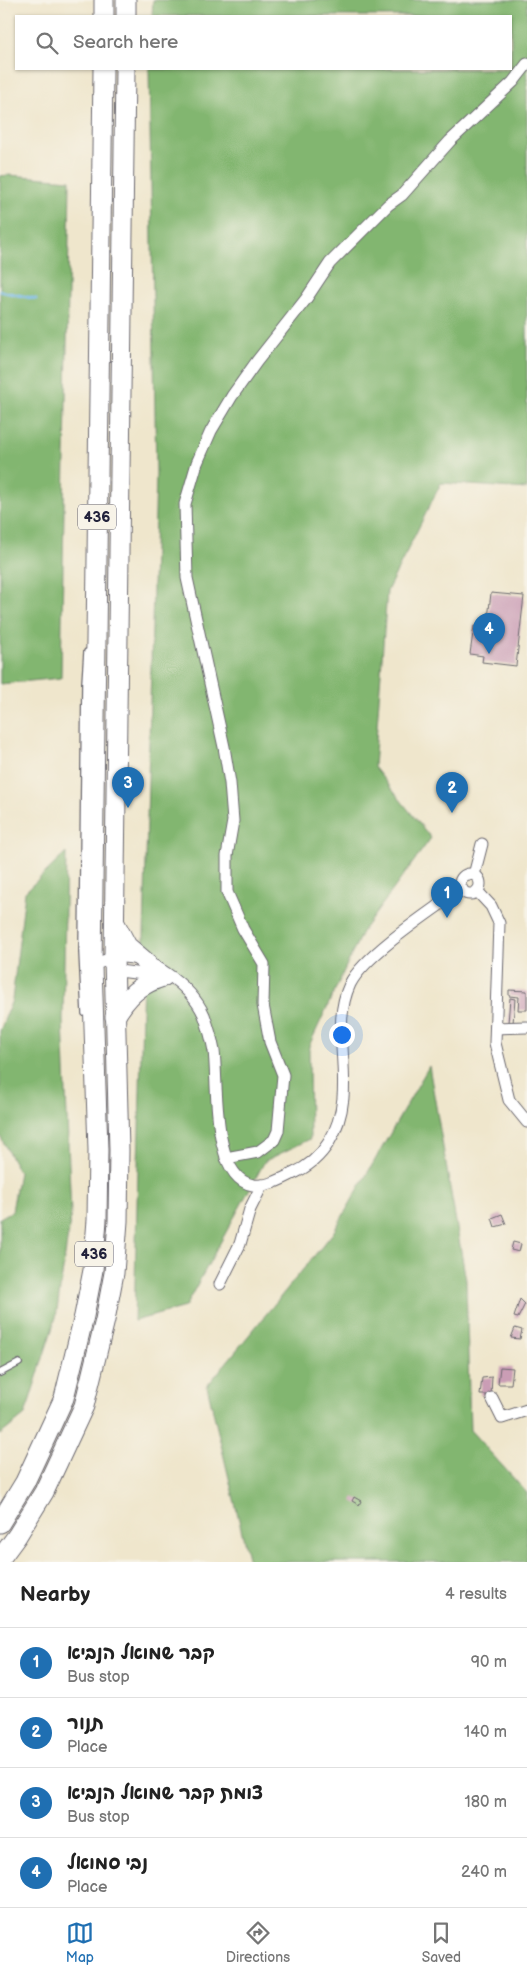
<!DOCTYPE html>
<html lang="en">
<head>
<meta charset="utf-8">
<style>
  body { margin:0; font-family:"Balsamiq Sans","Playpen Sans Hebrew",sans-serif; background:#f2f2f2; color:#222 }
  .you { position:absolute; left:341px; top:1034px; width:18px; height:18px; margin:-12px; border:4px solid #fff; border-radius:50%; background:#1a73e8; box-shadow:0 0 0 8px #1a73e833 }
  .badge { display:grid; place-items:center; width:32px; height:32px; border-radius:50%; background:#1f6fb2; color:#fff; font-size:16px; font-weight:700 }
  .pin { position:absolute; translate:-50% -41px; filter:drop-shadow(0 1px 2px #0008) }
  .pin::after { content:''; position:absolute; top:26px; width:18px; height:15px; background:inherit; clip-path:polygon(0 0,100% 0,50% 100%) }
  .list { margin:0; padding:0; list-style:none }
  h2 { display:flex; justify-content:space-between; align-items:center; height:65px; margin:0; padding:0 20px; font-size:21px }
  h2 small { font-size:16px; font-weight:400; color:#767676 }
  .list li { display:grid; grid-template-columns:32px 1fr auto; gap:15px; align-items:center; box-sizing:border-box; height:70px; padding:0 20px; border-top:1px solid #e0e0e0 }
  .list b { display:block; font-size:19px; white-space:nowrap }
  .list p { margin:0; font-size:16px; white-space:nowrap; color:#767676 }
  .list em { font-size:16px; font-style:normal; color:#767676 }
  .icon { flex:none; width:28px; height:28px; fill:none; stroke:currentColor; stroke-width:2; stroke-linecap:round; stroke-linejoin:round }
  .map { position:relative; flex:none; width:527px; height:1562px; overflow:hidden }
  .search { position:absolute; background:#fff; box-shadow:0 1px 4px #0004; left:15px; right:15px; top:15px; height:55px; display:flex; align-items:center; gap:12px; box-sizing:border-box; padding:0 18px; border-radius:0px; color:#767676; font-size:19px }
  .sheet { height:345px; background:#fff }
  nav { display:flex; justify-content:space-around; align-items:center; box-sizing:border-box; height:70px; border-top:1px solid #e0e0e0; background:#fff; font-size:14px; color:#767676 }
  nav a { display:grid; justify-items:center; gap:2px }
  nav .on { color:#1f6fb2 }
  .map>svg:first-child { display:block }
  .forest { fill:#82b670; stroke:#526c56 }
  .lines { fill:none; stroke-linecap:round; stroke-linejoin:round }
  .stream { stroke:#74b8ea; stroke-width:3 }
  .building { fill:#ca9db5 }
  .lane-casing { stroke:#6a676e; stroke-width:8 }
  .street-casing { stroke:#6a676e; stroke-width:13 }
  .primary-casing { stroke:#6a676e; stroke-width:21 }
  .lane { stroke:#fff; stroke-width:5.5 }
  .street { stroke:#fff; stroke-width:11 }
  .primary { stroke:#fff; stroke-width:19 }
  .labels { text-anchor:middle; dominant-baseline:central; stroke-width:4; stroke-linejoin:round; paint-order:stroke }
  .shield { fill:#f7f3e8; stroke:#62616f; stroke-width:1 }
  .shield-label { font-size:15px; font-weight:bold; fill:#22223b }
</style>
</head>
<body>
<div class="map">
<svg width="527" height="1562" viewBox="0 0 527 1562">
  <rect width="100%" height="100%" fill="#f7f3e8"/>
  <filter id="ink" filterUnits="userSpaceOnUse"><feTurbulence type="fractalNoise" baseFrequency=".02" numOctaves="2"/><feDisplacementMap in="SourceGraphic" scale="10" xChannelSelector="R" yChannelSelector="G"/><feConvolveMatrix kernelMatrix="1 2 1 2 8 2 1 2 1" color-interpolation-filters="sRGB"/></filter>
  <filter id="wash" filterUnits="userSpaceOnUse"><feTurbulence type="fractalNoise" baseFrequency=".0096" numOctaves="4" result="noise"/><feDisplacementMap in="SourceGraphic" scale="20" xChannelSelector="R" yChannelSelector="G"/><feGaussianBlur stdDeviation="1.12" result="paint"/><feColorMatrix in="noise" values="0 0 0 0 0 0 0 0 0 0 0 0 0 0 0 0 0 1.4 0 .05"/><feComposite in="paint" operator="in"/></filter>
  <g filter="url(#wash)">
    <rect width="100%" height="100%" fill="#efe6cc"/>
    <g class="forest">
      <path d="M153 0H527V489L441 483 387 591 374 767 431 838 362 932 309 1046 310 1139 265 1161 185 1307 134 1321 156 473 149 69H511V16H152Z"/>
      <path d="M9 175 70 180 61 678 0 684V176Z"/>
      <path d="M66 853 63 1020 71 1214 56 1317 25 1415 0 1435V1218L12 1211 19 1172 0 1136V1031L12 1000 25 892Z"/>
      <path d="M429 1066 466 1280 470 1430 527 1493V1562H249L207 1386 333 1233Z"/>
    </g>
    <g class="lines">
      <path class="stream" d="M0 291 36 299"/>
    </g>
    <g id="blocks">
      <g class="building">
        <path d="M491 593 524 596 516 666 482 662 483 656 470 654 474 626 487 627Z"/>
        <path d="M509 990 527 991V1010H518L519 997 509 996Z"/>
        <path d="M510 998 515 999 513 1023H508Z"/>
        <path d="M502 1214 506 1224 495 1227 492 1218Z"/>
        <path d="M513 1242 521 1244 519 1252 511 1250Z"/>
        <path d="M520 1299 525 1304 518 1318 514 1317Z"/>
        <path d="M515 1328 522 1330 520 1339 511 1338Z"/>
        <path d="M500 1367 513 1368 511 1384H498Z"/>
        <path d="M492 1377 491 1395H480L482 1378Z"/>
        <path d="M354 1497 361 1501 359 1505 352 1501Z"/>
      </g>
    </g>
  </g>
  <g filter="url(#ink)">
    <use href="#blocks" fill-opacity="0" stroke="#6a676e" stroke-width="1"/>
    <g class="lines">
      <defs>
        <g id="lane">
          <path d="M85 1013 82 952 85 683 87 652"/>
          <path d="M0 1373 19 1363"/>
        </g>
        <g id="street">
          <circle cx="470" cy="884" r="10"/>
          <path d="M474 875 482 844"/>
          <path d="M477 891 491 906 499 923 495 1043 509 1100 527 1122"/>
          <path d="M92 966C99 963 106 959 113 958 131 954 152 963 166 973 182 984 196 997 204 1015 208 1026 212 1040 214 1051 218 1083 211 1178 253 1185 267 1187 280 1180 292 1174 308 1167 320 1157 329 1142 361 1089 327 1033 350 984 364 955 434 909 462 889"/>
          <path d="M111 970 159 976"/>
          <path d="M496 1028 527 1027"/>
          <path d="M226 1158 258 1152 274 1140 278 1131 283 1075 270 1042 263 1005 264 964 243 929 227 892V856L233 821 230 783 224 747 187 578 185 504 197 463 211 431 232 396 257 361 306 299 330 263 388 205 402 195 450 141 513 82 527 64"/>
          <path d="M220 1284 240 1244 250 1209 262 1185"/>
          <path d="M492 1398 502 1418 527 1410"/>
        </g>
        <g id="primary">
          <path d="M104 16V0"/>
          <path d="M126 16V0"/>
          <path d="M116 925 127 946 146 962"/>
          <path d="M115 1017C127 996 140 984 163 977"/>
          <path d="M0 1523 25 1482 64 1398 84 1316 93 1270 97 1220 98 1150 92 966 103 69"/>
          <path d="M0 1559 17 1536 44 1492 84 1406 105 1320 114 1273 118 1221 119 1150 114 957 125 69"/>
        </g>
      </defs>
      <use href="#lane" class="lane-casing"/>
      <use href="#street" class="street-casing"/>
      <use href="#primary" class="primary-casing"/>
      <use href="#lane" class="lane"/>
      <use href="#street" class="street"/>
      <use href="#primary" class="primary"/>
    </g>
  </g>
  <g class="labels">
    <g class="shield">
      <rect x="78" y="504.5" width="38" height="25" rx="4"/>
      <rect x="75" y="1241.5" width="38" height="25" rx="4"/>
    </g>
    <g class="shield-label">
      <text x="97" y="517">436</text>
      <text x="94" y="1254">436</text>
    </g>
  </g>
</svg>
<div class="you"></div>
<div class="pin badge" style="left:447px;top:918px">1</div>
<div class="pin badge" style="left:452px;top:813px">2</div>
<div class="pin badge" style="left:128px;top:808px">3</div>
<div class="pin badge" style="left:489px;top:654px">4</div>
<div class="search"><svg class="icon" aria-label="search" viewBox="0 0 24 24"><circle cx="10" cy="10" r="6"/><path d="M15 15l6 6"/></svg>Search here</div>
</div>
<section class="sheet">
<h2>Nearby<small>4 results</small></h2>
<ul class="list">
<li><span class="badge">1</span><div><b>קבר שמואל הנביא</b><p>Bus stop</p></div><em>90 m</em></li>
<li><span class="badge">2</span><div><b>תנור</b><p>Place</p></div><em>140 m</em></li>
<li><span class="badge">3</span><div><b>צומת קבר שמואל הנביא</b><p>Bus stop</p></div><em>180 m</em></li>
<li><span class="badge">4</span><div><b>נבי סמואל</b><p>Place</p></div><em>240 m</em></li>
</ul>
</section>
<nav>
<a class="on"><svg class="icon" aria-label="map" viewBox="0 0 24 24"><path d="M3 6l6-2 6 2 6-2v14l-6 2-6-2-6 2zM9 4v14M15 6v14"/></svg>Map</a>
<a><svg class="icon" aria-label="directions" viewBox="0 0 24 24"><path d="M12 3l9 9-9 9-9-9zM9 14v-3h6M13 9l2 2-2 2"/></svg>Directions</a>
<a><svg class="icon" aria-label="saved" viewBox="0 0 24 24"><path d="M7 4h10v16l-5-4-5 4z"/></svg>Saved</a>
</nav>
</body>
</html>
